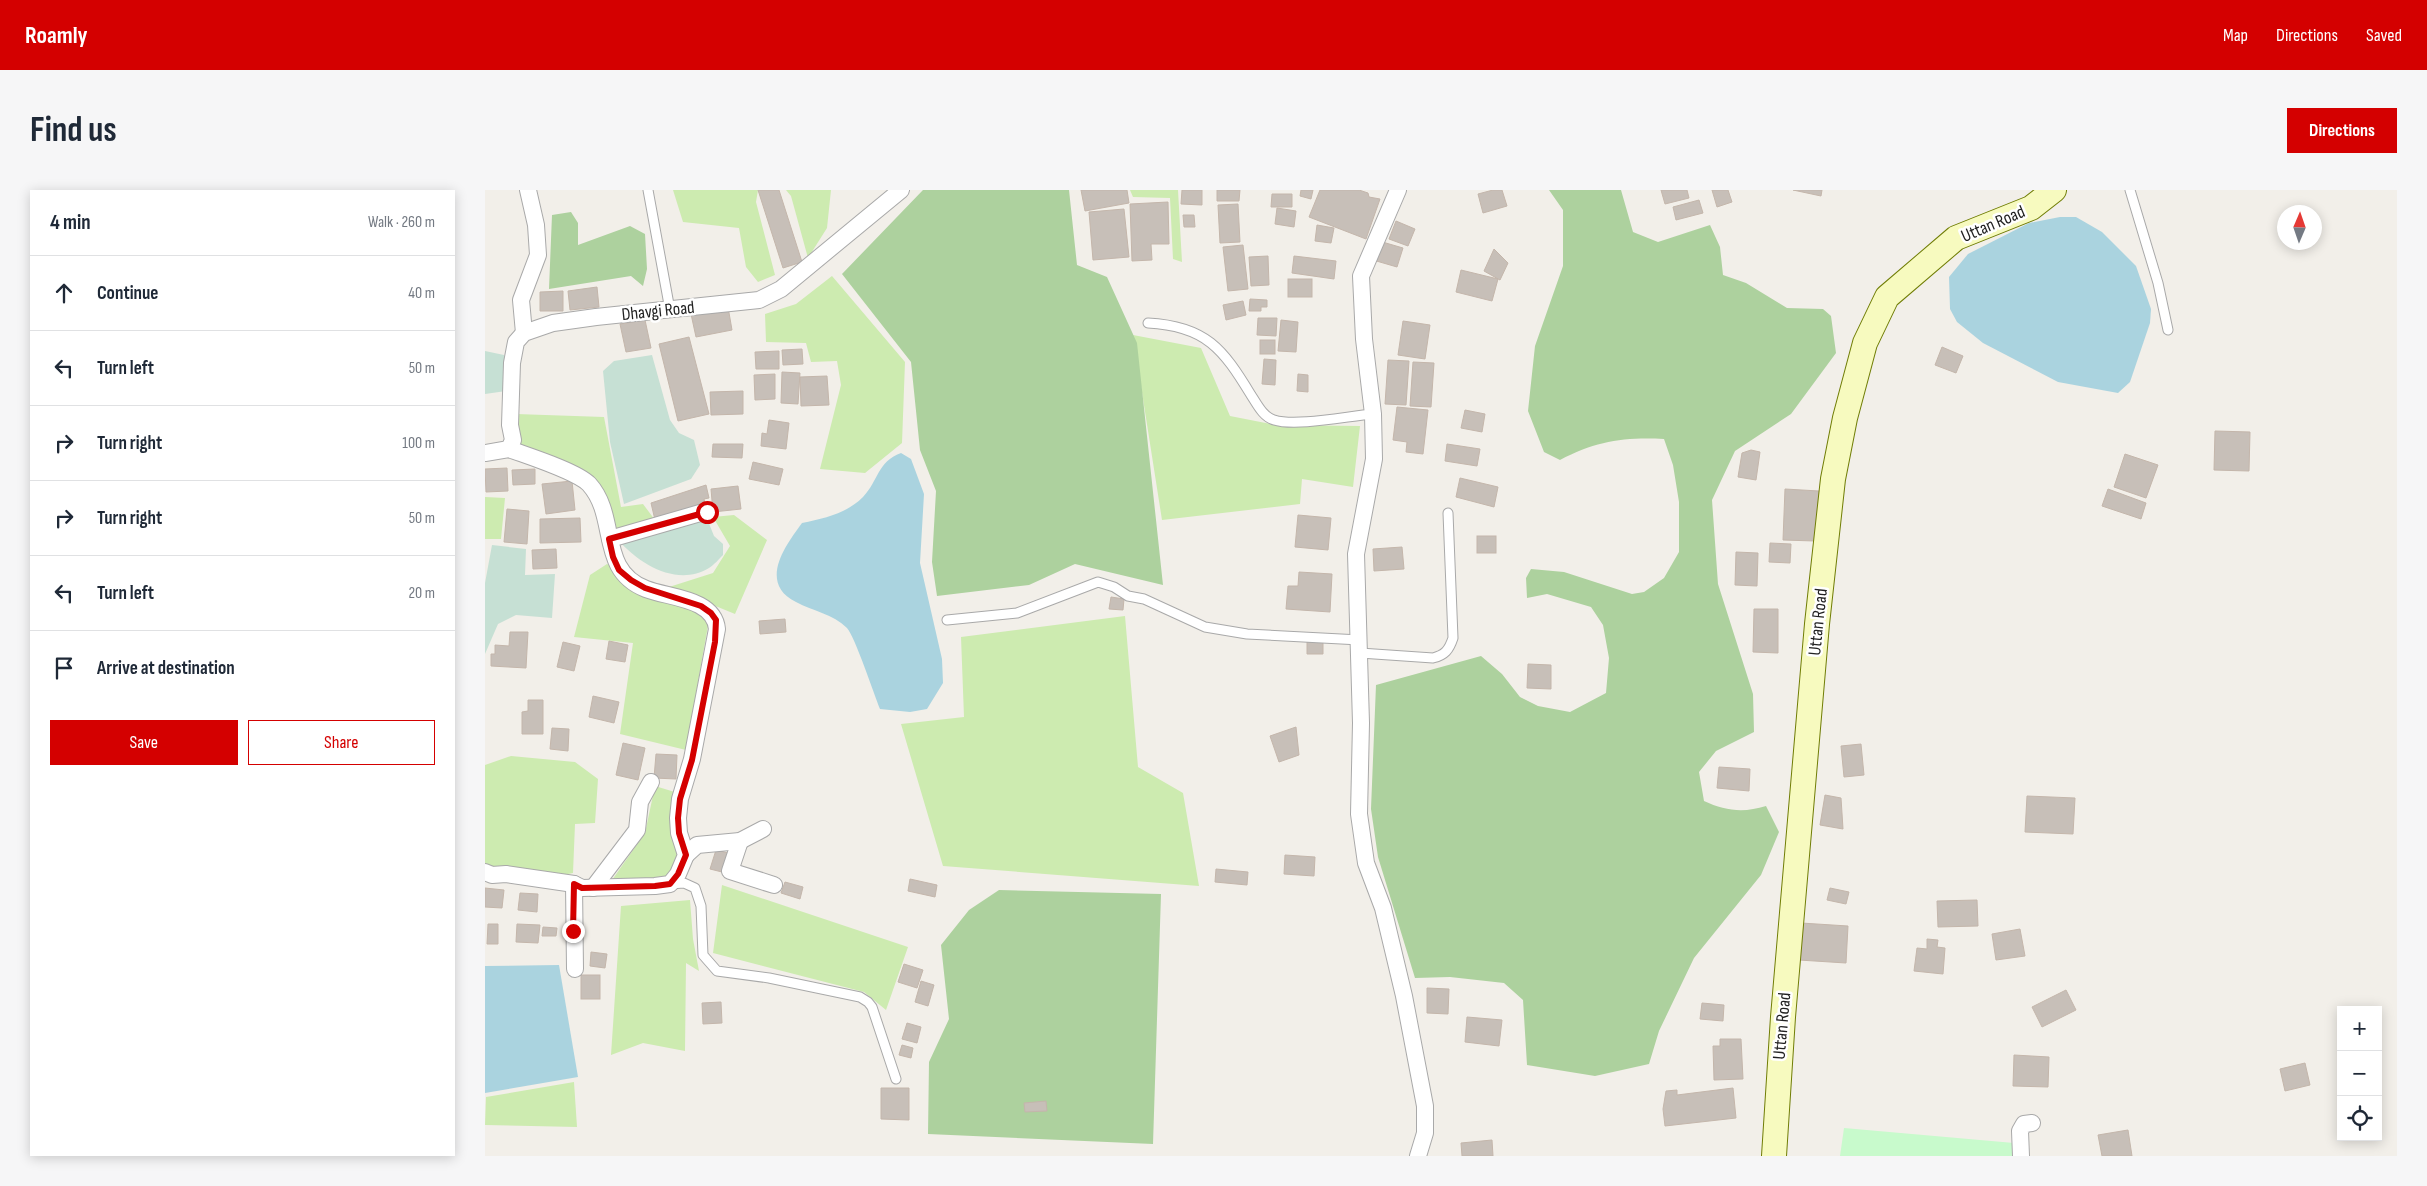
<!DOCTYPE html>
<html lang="en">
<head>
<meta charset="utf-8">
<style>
  body { margin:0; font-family:"Sofia Sans Condensed",sans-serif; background:#f6f6f7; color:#1f2937 }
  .controls { position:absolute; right:15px; bottom:15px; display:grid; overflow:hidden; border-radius:0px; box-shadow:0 2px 12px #0003 }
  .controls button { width:45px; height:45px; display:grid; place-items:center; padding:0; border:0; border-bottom:1px solid #e0e1e3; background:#fff; color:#1f2937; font:25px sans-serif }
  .compass { position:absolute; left:1792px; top:15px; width:45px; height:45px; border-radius:50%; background:#fff; box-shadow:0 2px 12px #0003; rotate:2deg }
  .stop { position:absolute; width:15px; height:15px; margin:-11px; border:4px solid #d40000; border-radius:50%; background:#fff }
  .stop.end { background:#d40000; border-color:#fff; box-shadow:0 1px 5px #0008 }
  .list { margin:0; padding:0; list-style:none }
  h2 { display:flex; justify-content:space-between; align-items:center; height:65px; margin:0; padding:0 20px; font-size:21px }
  h2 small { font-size:16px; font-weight:400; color:#747a83 }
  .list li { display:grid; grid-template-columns:32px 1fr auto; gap:15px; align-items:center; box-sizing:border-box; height:75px; padding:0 20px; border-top:1px solid #e0e1e3 }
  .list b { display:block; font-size:19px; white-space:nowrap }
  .list em { font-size:16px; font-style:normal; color:#747a83 }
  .actions { display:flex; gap:10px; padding:15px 20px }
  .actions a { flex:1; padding:11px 0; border:1px solid #d40000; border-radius:0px; text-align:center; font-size:18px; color:#d40000 }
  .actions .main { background:#d40000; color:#fff }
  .icon { flex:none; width:28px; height:28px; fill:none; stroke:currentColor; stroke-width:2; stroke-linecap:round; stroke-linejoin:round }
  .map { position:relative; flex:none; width:1912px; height:966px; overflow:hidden; border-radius:0px }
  header { display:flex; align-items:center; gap:30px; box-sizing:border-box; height:70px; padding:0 25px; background:#d40000; color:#fff }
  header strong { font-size:24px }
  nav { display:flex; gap:28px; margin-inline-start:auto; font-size:18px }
  .intro { display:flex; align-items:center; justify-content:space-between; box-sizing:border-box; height:120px; padding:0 30px }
  h1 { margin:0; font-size:35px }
  .button { padding:12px 22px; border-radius:0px; background:#d40000; color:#fff; font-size:18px; font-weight:700 }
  main { display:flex; gap:30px; padding:0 30px }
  aside { flex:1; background:#fff; border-radius:0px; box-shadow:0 2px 12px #0003 }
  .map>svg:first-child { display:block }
  .grass { fill:#cdebb0 }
  .forest { fill:#add19e }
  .wetland { fill:#c6e0d4 }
  .park { fill:#c8facc }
  .water { fill:#aad3df }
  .building { fill:#c7bfb8; stroke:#c4b6ab }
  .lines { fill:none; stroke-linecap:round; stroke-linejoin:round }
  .service-casing { stroke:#a9a9a9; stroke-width:11 }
  .minor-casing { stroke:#a9a9a9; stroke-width:18 }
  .secondary-casing { stroke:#707d05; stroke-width:26 }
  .service { stroke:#fff; stroke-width:9 }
  .minor { stroke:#fff; stroke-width:16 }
  .secondary { stroke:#f7fabf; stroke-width:24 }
  .route { stroke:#d40000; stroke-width:6 }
  .labels { text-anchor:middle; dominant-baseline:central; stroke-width:5; stroke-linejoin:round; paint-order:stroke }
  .street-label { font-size:18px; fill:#222; stroke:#fff }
</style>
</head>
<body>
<header>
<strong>Roamly</strong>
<nav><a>Map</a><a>Directions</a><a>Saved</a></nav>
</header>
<div class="intro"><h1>Find us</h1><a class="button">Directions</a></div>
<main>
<aside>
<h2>4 min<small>Walk · 260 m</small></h2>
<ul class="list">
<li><svg class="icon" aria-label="ahead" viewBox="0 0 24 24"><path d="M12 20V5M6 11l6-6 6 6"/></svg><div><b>Continue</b></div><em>40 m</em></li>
<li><svg class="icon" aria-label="left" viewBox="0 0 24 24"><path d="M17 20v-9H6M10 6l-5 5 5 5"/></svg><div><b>Turn left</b></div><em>50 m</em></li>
<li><svg class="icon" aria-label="right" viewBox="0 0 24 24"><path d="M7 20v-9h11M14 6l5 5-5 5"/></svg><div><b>Turn right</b></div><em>100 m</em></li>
<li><svg class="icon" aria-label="right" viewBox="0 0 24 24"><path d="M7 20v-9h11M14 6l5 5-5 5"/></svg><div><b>Turn right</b></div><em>50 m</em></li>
<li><svg class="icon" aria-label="left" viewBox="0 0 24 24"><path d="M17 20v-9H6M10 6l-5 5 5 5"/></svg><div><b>Turn left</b></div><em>20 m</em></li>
<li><svg class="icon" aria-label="arrive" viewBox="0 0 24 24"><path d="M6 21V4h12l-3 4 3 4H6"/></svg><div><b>Arrive at destination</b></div></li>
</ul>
<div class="actions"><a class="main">Save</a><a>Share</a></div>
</aside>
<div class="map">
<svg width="1912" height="966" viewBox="0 0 1912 966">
  <rect width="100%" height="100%" fill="#f2efe9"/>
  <g class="grass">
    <path d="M188 0H273L271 12 290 85 273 92 261 77 254 38 198 32Z"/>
    <path d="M301 0H346L342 38 323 68 306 6Z"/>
    <path d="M645 0H693L697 72 688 69 685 8 648 7Z"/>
    <path d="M347 86 420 172 417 253 380 283 335 279 356 195 352 171 326 172 321 153 281 152 280 124 311 114Z"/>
    <path d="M648 145 716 158 745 226 791 235 875 236 868 297 817 289 815 314 677 330Z"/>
    <path d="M31 224 119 227 136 317 158 314 170 330 131 340 110 290 35 255Z"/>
    <path d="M0 307 20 308 16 349H0Z"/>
    <path d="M249 325 282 350 250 424 184 397 228 383 245 356 228 327Z"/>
    <path d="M122 374 224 430 201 560 135 544 148 453 89 447 105 385Z"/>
    <path d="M640 426 653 577 698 603 714 696 458 676 416 534 479 527 476 447Z"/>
    <path d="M26 566 90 572 113 589 110 633 90 634 88 683 59 689 0 680V575Z"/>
    <path d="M170 596 193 603 195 662 182 689 127 690 160 643Z"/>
    <path d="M237 695 423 757 401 820 379 802 228 763Z"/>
    <path d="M205 710 208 749 214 781 201 773 200 861 158 853 126 865 136 716Z"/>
    <path d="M89 892 92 937 0 935 1 907Z"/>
  </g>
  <g class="forest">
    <path d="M438 0H584L592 75 622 87 652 153 678 395 590 374 544 395 452 406 447 372 451 301 435 260 426 172 357 84Z"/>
    <path d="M1064 0H1136L1148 42 1173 52 1225 35 1235 57 1238 85 1261 93 1302 118 1338 119 1346 126 1351 163 1306 224 1250 261 1227 310 1233 394 1268 504 1269 542 1231 561 1214 582 1219 611C1240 621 1259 623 1281 616L1294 642 1276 685 1209 768 1174 841 1164 874 1110 886 1042 875 1038 810 1019 793 965 787 930 788 893 667 886 619 891 495 996 466 1017 484 1035 507 1053 516 1085 522 1121 503 1124 468 1118 435 1106 417 1062 404 1042 408 1041 388 1046 379 1079 382 1147 404 1159 402 1179 388 1194 362V312L1188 275 1179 249C1139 247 1111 251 1075 270L1059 262 1043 221 1050 156 1078 76V20Z"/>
    <path d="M86 22 93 33V55L145 36 160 44 162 79 158 96 146 86 64 99 67 25Z"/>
    <path d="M514 700 676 704 668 954 443 944 444 872 464 829 456 755 484 720Z"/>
  </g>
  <g class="wetland">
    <path d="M0 161 19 165 21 201 0 204Z"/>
    <path d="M167 165 185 230 194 243 209 250 215 275 206 289 139 314 125 252 118 181 129 171Z"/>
    <path d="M221 326 229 346 238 354V365C234 369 229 375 224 378 193 397 156 375 135 352Z"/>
    <path d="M7 355 41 359 40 385 70 384 67 428 31 425 13 434 0 464V393Z"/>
  </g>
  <path class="park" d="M1359 938 1529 953 1528 966H1355Z"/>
  <g class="water">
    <path d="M1575 27H1591L1617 42 1651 76 1666 119 1665 133 1645 192 1633 203 1573 192 1498 153 1472 132 1465 119 1464 87 1483 64 1544 33Z"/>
    <path d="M416 263 426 269 439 304 435 373 457 469 458 493 442 519 425 522 395 519C389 504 370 447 362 438 348 424 328 421 311 412 273 393 300 356 317 333 340 328 361 324 378 307 394 290 392 272 416 263Z"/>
    <path d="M74 775 93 887 0 903V776Z"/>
  </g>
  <g class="building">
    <path d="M273 0H294L317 72 298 78Z"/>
    <path d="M596 0H642L644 13 600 21Z"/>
    <path d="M697 0H717V15L696 14Z"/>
    <path d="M732 0H755L754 11H732Z"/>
    <path d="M816 0H828L826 9 815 6Z"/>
    <path d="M835 0H874L883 3 884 7 895 9 881 49 824 27Z"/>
    <path d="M1008 0H1017L1022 16 998 23 993 4Z"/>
    <path d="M1176 0H1202L1204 8 1180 14Z"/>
    <path d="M1227 0H1243L1247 12 1232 17Z"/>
    <path d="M1308 0H1337L1336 6Z"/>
    <path d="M787 4H807V17H786Z"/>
    <path d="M1214 10 1218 23 1191 30 1188 17Z"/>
    <path d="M683 12 684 54H666L667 70 647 71 645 14Z"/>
    <path d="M753 14 755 52 735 53 733 15Z"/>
    <path d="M792 18 811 21 809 37 790 34Z"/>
    <path d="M639 19 644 67 608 70 604 22Z"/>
    <path d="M698 25H709L710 37H699Z"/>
    <path d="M911 31 930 39 923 56 904 49Z"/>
    <path d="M832 35 849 38 846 53 830 51Z"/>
    <path d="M894 51 918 58 912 77 888 70Z"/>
    <path d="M758 55 763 99 743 101 738 57Z"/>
    <path d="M1009 59 1023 73 1015 90 999 81Z"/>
    <path d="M783 66 784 95 766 96 764 67Z"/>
    <path d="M809 66 851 71 849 89 807 83Z"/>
    <path d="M976 80 1013 89 1007 111 971 102Z"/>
    <rect x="803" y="89" width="24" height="18"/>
    <path d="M112 97 114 117 85 120 83 101Z"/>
    <path d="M78 101V121H55V102Z"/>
    <path d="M765 109 782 110V117H776V121H764Z"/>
    <path d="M758 111 761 125 741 130 738 115Z"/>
    <path d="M243 117 247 140 211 147 206 124Z"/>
    <path d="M773 128H792L791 146 772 145Z"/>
    <path d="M160 130 166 158 141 162 135 134Z"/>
    <path d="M796 130 813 132 811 162 793 161Z"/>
    <path d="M918 131 945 135 940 169 913 165Z"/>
    <path d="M204 147 224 224 193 231 174 154Z"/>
    <rect x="775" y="150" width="15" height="14"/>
    <path d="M1457 157 1478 166 1471 183 1450 175Z"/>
    <path d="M317 159 318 174 298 175 297 160Z"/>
    <path d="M294 161V179H271L270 162Z"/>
    <path d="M779 169 791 170 790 195 777 194Z"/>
    <path d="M903 170 924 171 921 215 900 214Z"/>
    <path d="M928 172 949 173 946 217 925 216Z"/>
    <path d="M297 182 315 183 313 214 296 213Z"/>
    <path d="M290 184V209L270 210 269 185Z"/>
    <path d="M813 184 823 185V202L812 201Z"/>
    <path d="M342 186 344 215 316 216 315 187Z"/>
    <path d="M258 201V224L226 225 225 202Z"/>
    <path d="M912 217 943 220 938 264 921 262 922 252 908 250Z"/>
    <path d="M980 220 1000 224 997 242 976 238Z"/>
    <path d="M284 230 304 233 301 259 276 256 277 243 282 244Z"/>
    <path d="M1730 241 1765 242 1764 281 1729 280Z"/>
    <path d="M228 254H258L257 268 227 267Z"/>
    <path d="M962 254 995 259 992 276 960 271Z"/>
    <path d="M1266 260 1275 262 1271 290 1253 287 1257 263Z"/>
    <path d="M1640 264 1673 275 1661 308 1629 297Z"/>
    <path d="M268 272 298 279 294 295 264 289Z"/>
    <path d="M22 278 23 301 1 302 0 279Z"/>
    <path d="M50 279V294L28 295 27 280Z"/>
    <path d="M975 288 1013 297 1009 317 971 307Z"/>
    <path d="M87 291 90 320 61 324 57 294Z"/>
    <path d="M221 295 224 308 219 309 221 318 170 330 166 313Z"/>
    <path d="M253 296 256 319 228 322 226 299Z"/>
    <path d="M1300 299 1334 301 1330 351 1298 350Z"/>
    <path d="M1623 299 1661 313 1656 329 1617 316Z"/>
    <path d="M22 319 44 321 42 354 19 352Z"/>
    <path d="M813 325 846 328 843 360 810 357Z"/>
    <path d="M95 328 96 352 55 353V329Z"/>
    <rect x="992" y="346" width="19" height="17"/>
    <path d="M1285 353 1306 354 1305 373 1284 372Z"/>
    <path d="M917 357 919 379 889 381 888 359Z"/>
    <path d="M71 359 72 378 48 379 47 360Z"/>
    <path d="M1251 362 1273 363 1272 396 1250 395Z"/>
    <path d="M814 382 847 384 845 422 801 419 803 396H813Z"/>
    <path d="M626 407 639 409 638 420 624 419Z"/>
    <path d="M1269 419H1293V463L1268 462Z"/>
    <path d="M300 429 301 442 275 444 274 431Z"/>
    <path d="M25 442H43L41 478 6 476V464H10V455L24 456Z"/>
    <path d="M822 449 838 450V464H822Z"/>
    <path d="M124 451 143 455 140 472 121 469Z"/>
    <path d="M78 452 95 456 89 481 72 477Z"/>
    <path d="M1043 474 1066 475V499L1042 498Z"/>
    <path d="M108 506 134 512 129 533 104 527Z"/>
    <path d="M43 510H58V544H37V522L43 521Z"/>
    <path d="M811 537 814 565 794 572 785 546Z"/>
    <path d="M67 538 84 539 83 561 65 559Z"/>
    <path d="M138 553 160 558 153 590 131 585Z"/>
    <path d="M1376 554 1379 585 1359 587 1356 556Z"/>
    <path d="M171 564 192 565 191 589 169 588Z"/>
    <path d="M1234 577 1265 579 1264 601 1232 598Z"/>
    <path d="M1340 605 1356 608 1358 639 1335 635Z"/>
    <path d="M1542 606 1590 608 1588 644 1540 642Z"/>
    <path d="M231 660 243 663 237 682 225 679Z"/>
    <path d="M800 665 830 667 829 686 799 684Z"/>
    <path d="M731 679 763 682 762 695 730 692Z"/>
    <path d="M425 689 452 695 450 707 423 701Z"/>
    <path d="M300 692 318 697 315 709 296 703Z"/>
    <path d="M0 698 19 700 17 718 0 717Z"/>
    <path d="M1345 698 1364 702 1361 714 1342 710Z"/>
    <path d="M35 703 53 704 52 722 33 720Z"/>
    <path d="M1492 710 1493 736 1453 737 1452 711Z"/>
    <path d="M1316 733 1363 736 1361 773 1314 770Z"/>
    <path d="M3 734H13V754H2Z"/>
    <path d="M32 734 55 735 53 753 31 752Z"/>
    <path d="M58 737 72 738 71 746H57Z"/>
    <path d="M1535 739 1540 766 1511 770 1507 744Z"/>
    <path d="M1442 749 1453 750 1452 757 1460 758 1458 784 1429 781 1432 758 1442 759Z"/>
    <path d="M106 762 122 764 120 778 105 776Z"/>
    <path d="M419 774 438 780 432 798 413 792Z"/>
    <rect x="96" y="785" width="19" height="24"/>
    <path d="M436 791 449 795 443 816 430 812Z"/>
    <path d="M942 798 964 799 963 824 942 823Z"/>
    <path d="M1581 800 1591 820 1557 837 1547 817Z"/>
    <path d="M236 812 237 833 218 834 217 813Z"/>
    <path d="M1217 813 1239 815 1238 831 1215 829Z"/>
    <path d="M982 827 1017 830 1014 856 980 852Z"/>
    <path d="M422 833 436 837 432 853 417 849Z"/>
    <path d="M1235 849H1256L1258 889 1229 890 1228 856H1235Z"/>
    <path d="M417 855 428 858 426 868 414 865Z"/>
    <path d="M1529 865 1564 867 1563 897 1528 896Z"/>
    <path d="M1820 873 1825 895 1800 901 1795 879Z"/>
    <path d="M396 898H424V930L396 929Z"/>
    <path d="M1248 898 1251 928 1180 936 1178 919 1181 901 1192 900V905Z"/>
    <path d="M561 911 562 921 540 922 539 913Z"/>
    <path d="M1643 940 1647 966H1617L1613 945Z"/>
    <path d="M1007 950 1008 966H977L976 953Z"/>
  </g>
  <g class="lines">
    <defs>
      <g id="service">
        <path d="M163 0 185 120"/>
        <path d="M1645 0 1673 93 1683 140"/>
        <path d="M663 133C721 136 738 159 766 205 772 214 778 227 789 230 811 237 863 226 888 224"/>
        <path d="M462 430 532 423 613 392 629 397 643 406 659 409 720 437 762 444 875 450"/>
        <path d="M875 463 948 468C960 465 964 460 968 448L963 323"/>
        <path d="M185 694 199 693 210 698 216 716 218 765 232 781 284 788 375 807 383 812 387 817 411 889"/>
      </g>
      <g id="minor">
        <path d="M913 0 876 86 879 149 888 224 889 269 871 364 876 533 874 624 881 673 898 718 919 806 940 916V943L933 966"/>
        <path d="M39 143 36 110 53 65 51 35 43 0"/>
        <path d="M0 263 24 259 28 250 25 235 27 173 31 152 39 143 68 133 111 127 274 110 296 99 416 0"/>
        <path d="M125 349 222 321"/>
        <path d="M255 651 245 681 289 695"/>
        <path d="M201 665 212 655 255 651 278 639"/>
        <path d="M0 682 7 685 21 684 89 694 97 698 170 696 185 694 193 684 201 665 194 643 193 628 195 609 207 569 232 439C229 408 184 408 161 399 112 380 134 327 104 294 91 281 43 266 24 259"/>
        <path d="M89 694 90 779"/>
        <path d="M108 698 152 640 155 612 166 592"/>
        <path d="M1536 966 1535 941 1539 934 1547 933"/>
      </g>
      <path id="secondary" d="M1289 966 1298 827 1332 434 1348 289 1360 228 1380 153 1402 107 1471 48 1546 18 1569 0"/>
    </defs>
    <use href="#service" class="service-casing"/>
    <use href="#minor" class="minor-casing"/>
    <use href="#secondary" class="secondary-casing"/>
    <use href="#service" class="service"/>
    <use href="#minor" class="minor"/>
    <use href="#secondary" class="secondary"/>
  </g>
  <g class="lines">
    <path class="route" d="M88 741 89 694 97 698 170 696 185 694 193 684 201 665 194 643 193 628 195 609 207 570 230 452 231 430 226 423 216 416 160 398 146 390 134 380 128 367 124 349 222 322"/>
  </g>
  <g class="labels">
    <g class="street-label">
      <text transform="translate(1508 34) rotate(-23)">Uttan Road</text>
      <text transform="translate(173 121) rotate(-6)">Dhavgi Road</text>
      <text transform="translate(1333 432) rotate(-84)">Uttan Road</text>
      <text transform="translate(1297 836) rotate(-85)">Uttan Road</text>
    </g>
  </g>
</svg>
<div class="controls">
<button>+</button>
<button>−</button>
<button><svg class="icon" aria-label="locate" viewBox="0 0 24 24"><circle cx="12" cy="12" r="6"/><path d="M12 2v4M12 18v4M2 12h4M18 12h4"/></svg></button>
</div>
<svg class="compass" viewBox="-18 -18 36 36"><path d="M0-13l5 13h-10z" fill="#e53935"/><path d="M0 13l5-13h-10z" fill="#747a83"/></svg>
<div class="stop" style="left:222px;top:322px"></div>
<div class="stop end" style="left:88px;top:741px"></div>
</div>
</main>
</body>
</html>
